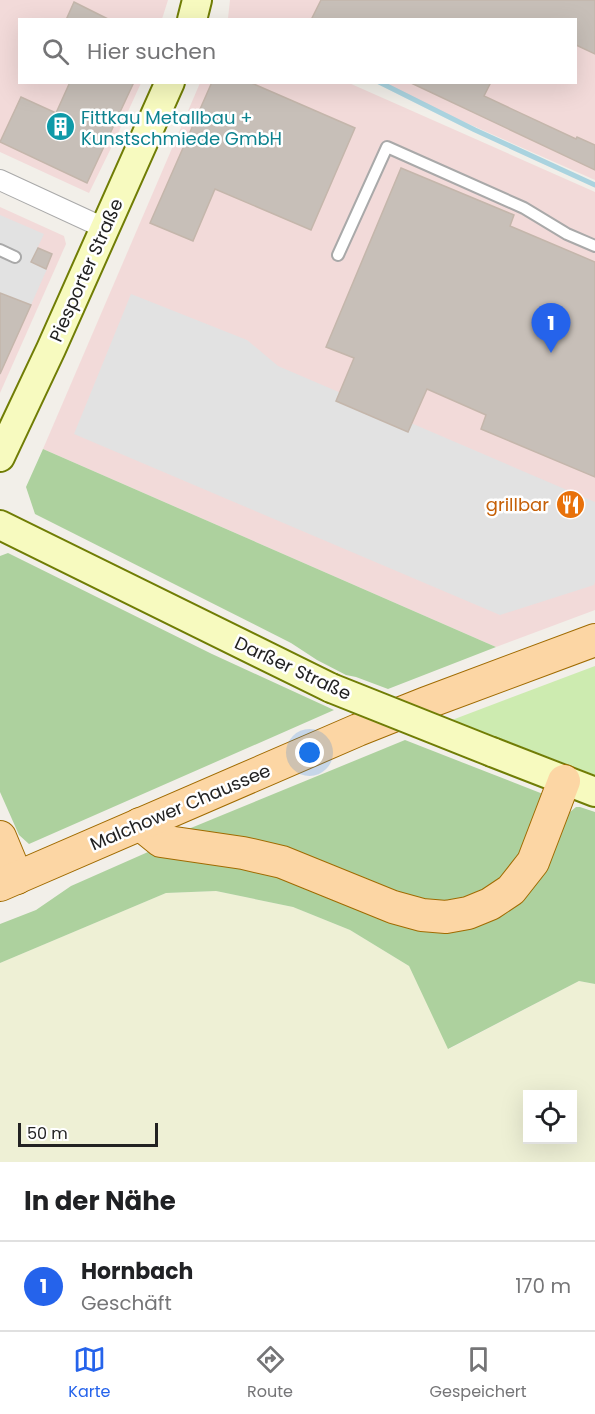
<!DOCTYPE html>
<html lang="de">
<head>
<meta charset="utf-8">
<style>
  body { margin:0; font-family:Poppins,sans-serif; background:#f6f6f6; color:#202124 }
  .controls { position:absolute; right:18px; bottom:18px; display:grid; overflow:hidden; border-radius:0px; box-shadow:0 6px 24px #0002 }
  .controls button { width:54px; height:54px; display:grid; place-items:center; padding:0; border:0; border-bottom:2px solid #e0e0e0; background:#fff; color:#202124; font:30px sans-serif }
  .scale { position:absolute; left:18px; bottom:15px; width:140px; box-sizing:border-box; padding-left:6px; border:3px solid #222; border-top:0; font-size:16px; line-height:21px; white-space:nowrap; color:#222; -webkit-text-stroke:4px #fff; paint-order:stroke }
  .you { position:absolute; left:310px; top:753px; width:21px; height:21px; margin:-15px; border:4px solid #fff; border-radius:50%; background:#1a73e8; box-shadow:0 0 0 9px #1a73e833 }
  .badge { display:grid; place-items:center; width:39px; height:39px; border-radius:50%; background:#2563eb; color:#fff; font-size:20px; font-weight:700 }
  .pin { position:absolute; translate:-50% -50px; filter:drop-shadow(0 2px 3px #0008) }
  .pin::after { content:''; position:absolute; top:32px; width:21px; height:18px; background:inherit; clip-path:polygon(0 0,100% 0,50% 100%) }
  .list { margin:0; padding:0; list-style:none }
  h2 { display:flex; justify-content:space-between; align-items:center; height:78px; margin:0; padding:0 24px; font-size:26px }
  h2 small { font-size:20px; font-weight:400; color:#757577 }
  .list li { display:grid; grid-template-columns:39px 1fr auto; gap:18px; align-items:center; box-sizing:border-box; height:90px; padding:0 24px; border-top:2px solid #e0e0e0 }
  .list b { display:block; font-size:22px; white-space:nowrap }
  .list p { margin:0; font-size:20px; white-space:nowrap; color:#757577 }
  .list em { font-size:20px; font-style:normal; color:#757577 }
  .icon { flex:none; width:33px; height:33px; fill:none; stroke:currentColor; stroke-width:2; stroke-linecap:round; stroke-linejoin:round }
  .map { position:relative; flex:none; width:595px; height:1162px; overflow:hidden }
  .search { position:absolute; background:#fff; box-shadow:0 6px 24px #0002; left:18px; right:18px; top:18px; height:66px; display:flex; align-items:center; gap:15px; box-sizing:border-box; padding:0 21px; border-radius:0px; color:#757577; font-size:22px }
  .sheet { height:168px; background:#fff }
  nav { display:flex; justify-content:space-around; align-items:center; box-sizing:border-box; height:84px; border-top:2px solid #e0e0e0; background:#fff; font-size:16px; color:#757577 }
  nav a { display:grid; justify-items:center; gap:3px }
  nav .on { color:#2563eb }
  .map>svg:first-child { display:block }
  .commercial { fill:#f2dad9 }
  .farmland { fill:#eef0d5; fill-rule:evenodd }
  .grass { fill:#cdebb0 }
  .forest { fill:#add19e }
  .parking { fill:#e2e2e2 }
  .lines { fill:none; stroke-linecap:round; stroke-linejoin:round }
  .stream { stroke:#aad3df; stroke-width:5 }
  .building { fill:#c7bfb8; stroke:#c4b6ab; stroke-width:1.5 }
  .lane-casing { stroke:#a9a9a9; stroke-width:14 }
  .street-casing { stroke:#a9a9a9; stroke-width:22 }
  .secondary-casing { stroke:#707d05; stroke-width:32 }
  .primary-casing { stroke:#a06b00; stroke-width:34 }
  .lane { stroke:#fff; stroke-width:10 }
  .street { stroke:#fff; stroke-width:20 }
  .secondary { stroke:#f7fabf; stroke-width:28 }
  .primary { stroke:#fcd6a4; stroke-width:32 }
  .secondary-bridge-casing { stroke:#707d05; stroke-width:32; stroke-linecap:butt }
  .secondary-bridge { stroke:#f7fabf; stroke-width:28 }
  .labels { text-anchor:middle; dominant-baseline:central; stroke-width:5; stroke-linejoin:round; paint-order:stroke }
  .culture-label { font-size:18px; fill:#0d838f; stroke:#fff; text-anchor:start }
  .street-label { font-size:18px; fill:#222; stroke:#fff }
  .food-label { font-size:18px; fill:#c56008; stroke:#fff; text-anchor:end }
</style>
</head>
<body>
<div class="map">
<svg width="595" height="1162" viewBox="0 0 595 1162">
  <rect width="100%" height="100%" fill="#f2efe9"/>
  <g class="commercial">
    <path d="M0 0H168L162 19 20 20V82L141 83 114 142 89 193 0 152Z"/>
    <path d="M230 0H595V180L376 83 576 82V20H230L228 18Z"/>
    <path d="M200 83H349L595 192V610L496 647 43 449Z"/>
    <path d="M0 207 64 236 66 244 0 393Z"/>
  </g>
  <path class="farmland" d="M216 891 293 907 350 930 409 966 449 1049 579 981 595 984V1162H0V963L166 893ZM528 1094H572V1140H528Z"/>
  <path class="grass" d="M595 666V775L452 720Z"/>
  <g class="forest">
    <path d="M43 449 496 647 388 689 356 677 346 675 317 660 291 643 35 514 26 487Z"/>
    <path d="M8 553 212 654 334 710 29 844 19 835 0 792V556Z"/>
    <path d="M405 740 543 794 525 855 488 892 435 906 186 830Z"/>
    <path d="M576 807H580L595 812V984L579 981 448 1049 409 966 350 930 293 907 216 891 166 893 0 963V924L36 910 71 886 148 852 222 861 466 927 564 817Z"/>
  </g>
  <g class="parking">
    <path d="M0 215 44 234 31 262 47 269 31 305 0 293Z"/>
    <path d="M131 294 247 340 278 366 595 502V581L594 585 500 615 74 434Z"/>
  </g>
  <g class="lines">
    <path class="stream" d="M379 82 475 130 595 185"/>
  </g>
  <g class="building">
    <path d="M321 0H595V54L576 45V20H311Z"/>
    <path d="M74 2 110 20H66Z"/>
    <path d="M70 82H134L87 183 0 142 21 97 56 113Z"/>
    <path d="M212 82H249L355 128 311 230 215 189 193 241 150 223Z"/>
    <path d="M409 82H491L484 96 576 139 577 137 595 145V170Z"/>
    <path d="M401 168 514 215 510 226 595 262V477L481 429 486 415 427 389 408 432 336 401 354 358 326 347Z"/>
    <path d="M38 248 52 254 46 269 31 262Z"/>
    <path d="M0 293 31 305 0 374Z"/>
  </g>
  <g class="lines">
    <defs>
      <g id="lane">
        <path d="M0 250 15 257"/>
        <path d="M338 255 387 147 524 208 567 234 595 246"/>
      </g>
      <path id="street" d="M0 180 104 228"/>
      <g id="secondary">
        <path d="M192 20 197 0"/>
        <path d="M0 457 51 349 170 82"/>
        <path d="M0 525 331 688"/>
        <path d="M492 752 595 792"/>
      </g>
      <g id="primary">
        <path d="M140 824 161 841 243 853 282 862 393 907 422 915 446 917 468 913 490 904 511 890 533 862 564 781"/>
        <path d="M0 837 17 878"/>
        <path d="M0 885 358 730 426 703 595 640"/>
      </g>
    </defs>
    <use href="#lane" class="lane-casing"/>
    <use href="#street" class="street-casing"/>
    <use href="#secondary" class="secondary-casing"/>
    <use href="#primary" class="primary-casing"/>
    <use href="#lane" class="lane"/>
    <use href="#street" class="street"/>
    <use href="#secondary" class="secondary"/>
    <use href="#primary" class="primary"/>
    <defs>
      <path id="secondary-bridge" d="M331 688 492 752"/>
    </defs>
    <use href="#secondary-bridge" class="secondary-bridge-casing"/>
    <use href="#secondary-bridge" class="secondary-bridge"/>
  </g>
  <defs>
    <symbol id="building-disc" viewBox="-11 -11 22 22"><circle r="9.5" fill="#0f9aa8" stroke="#fff"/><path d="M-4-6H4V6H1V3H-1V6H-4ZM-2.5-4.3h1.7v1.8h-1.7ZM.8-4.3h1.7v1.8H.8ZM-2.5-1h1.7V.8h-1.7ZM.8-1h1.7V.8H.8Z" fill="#fff"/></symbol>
    <symbol id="restaurant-disc" viewBox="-11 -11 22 22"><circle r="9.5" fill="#e8710a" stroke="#fff"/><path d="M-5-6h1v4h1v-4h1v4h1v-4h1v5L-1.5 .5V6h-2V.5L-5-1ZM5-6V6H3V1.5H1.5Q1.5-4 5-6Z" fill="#fff"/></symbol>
  </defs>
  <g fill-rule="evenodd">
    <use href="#building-disc" x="44" y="110" width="33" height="33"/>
    <use href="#restaurant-disc" x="554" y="488" width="33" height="33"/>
  </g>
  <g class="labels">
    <g class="culture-label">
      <text x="81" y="117">Fittkau Metallbau +<tspan x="81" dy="21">Kunstschmiede GmbH</tspan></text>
    </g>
    <g class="street-label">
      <text transform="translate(86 270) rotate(-66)">Piesporter Straße</text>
      <text transform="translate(293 668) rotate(25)">Darßer Straße</text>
      <text transform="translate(180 807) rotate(-23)">Malchower Chaussee</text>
    </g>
    <g class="food-label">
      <text x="549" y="504">grillbar</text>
    </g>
  </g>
</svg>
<div class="controls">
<button><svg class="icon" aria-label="locate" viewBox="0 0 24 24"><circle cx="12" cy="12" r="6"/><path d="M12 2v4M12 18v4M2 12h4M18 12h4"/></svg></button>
</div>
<div class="scale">50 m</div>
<div class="you"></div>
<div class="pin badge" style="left:551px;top:353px">1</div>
<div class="search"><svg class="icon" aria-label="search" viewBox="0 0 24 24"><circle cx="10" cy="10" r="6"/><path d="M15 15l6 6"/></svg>Hier suchen</div>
</div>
<section class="sheet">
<h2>In der Nähe<small></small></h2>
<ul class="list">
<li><span class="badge">1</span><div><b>Hornbach</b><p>Geschäft</p></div><em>170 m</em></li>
</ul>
</section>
<nav>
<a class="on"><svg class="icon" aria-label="map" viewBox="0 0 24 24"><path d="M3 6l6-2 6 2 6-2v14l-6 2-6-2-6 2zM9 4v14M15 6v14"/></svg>Karte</a>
<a><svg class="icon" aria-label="directions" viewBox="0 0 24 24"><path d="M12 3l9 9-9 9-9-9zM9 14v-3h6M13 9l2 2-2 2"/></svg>Route</a>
<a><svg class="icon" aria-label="saved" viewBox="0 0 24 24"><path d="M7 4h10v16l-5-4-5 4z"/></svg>Gespeichert</a>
</nav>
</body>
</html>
